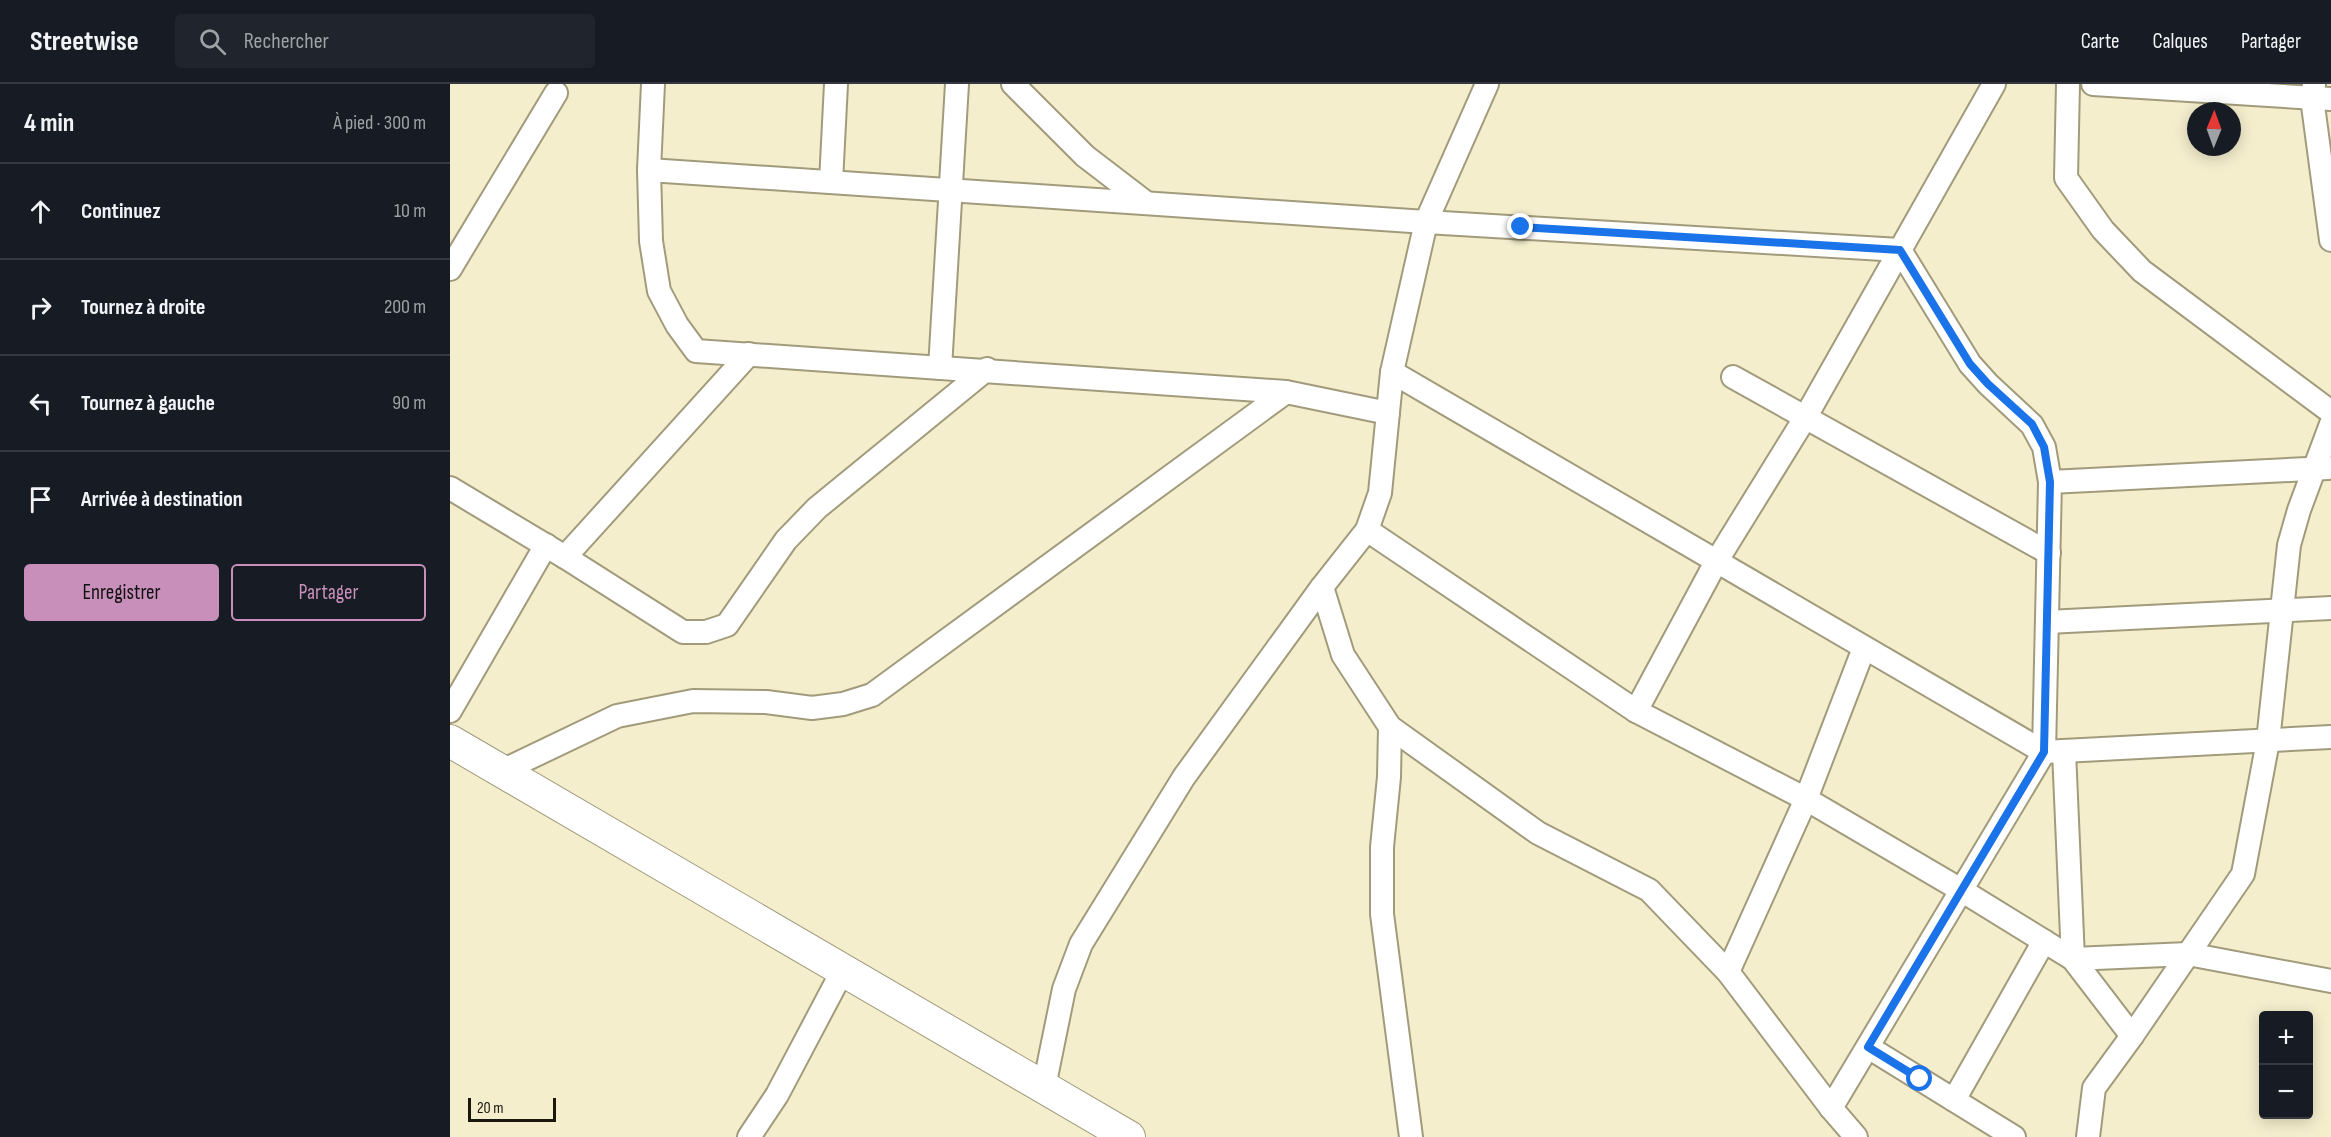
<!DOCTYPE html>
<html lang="fr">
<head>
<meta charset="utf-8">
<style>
  body { margin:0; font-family:"Sofia Sans Condensed",sans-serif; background:#20242c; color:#f1f3f6 }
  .controls { position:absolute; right:18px; bottom:18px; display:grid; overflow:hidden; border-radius:6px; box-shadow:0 3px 15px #0003 }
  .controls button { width:54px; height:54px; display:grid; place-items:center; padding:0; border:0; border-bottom:2px solid #363941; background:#171b24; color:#f1f3f6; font:30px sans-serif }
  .compass { position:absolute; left:1737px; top:18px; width:54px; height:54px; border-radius:50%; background:#171b24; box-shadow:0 3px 15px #0003; rotate:1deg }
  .scale { position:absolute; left:18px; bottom:15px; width:88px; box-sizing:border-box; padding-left:6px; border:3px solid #1a180c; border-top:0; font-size:16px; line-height:21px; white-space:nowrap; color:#1a180c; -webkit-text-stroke:4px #f5eecd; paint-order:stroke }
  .stop { position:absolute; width:18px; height:18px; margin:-14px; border:4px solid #1a73e8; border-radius:50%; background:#fff }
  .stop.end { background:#1a73e8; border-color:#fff; box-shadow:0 2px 6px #0008 }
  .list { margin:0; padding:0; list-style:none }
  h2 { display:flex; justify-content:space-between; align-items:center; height:78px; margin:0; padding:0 24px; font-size:26px }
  h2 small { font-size:20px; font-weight:400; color:#9ea1a6 }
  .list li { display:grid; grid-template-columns:39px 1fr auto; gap:18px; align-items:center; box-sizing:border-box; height:96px; padding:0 24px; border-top:2px solid #363941 }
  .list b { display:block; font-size:22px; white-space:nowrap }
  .list em { font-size:20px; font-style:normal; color:#9ea1a6 }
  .actions { display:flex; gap:12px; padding:18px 24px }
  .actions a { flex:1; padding:14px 0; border:2px solid #c78fb9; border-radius:6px; text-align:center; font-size:21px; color:#c78fb9 }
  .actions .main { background:#c78fb9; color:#111 }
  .icon { flex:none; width:33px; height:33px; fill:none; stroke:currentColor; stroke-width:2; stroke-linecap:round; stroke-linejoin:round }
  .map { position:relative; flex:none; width:1881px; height:1053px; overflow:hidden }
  header { display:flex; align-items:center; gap:36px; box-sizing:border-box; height:84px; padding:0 30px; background:#171b24; border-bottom:2px solid #363941 }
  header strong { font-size:28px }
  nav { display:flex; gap:33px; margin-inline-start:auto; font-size:21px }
  .search { width:420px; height:54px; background:#20242c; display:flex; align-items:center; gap:15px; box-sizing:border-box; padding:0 21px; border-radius:6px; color:#9ea1a6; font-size:22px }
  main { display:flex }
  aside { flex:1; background:#171b24 }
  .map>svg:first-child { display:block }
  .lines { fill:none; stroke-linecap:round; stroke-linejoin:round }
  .street-casing { stroke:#a19b7c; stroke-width:26 }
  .secondary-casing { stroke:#a19b7c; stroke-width:34 }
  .street { stroke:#fff; stroke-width:22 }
  .secondary { stroke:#fff; stroke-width:32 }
  .route { stroke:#1a73e8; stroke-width:8 }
</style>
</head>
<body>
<header>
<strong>Streetwise</strong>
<div class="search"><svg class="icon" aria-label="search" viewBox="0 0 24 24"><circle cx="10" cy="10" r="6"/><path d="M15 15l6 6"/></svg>Rechercher</div>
<nav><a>Carte</a><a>Calques</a><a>Partager</a></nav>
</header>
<main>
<aside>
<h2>4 min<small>À pied · 300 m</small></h2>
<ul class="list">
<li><svg class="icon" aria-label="ahead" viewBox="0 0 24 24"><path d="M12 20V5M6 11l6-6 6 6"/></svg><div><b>Continuez</b></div><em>10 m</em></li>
<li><svg class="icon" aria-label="right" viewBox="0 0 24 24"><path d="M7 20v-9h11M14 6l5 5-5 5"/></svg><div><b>Tournez à droite</b></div><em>200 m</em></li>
<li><svg class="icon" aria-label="left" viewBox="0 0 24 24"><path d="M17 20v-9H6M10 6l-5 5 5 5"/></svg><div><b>Tournez à gauche</b></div><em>90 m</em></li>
<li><svg class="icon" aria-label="arrive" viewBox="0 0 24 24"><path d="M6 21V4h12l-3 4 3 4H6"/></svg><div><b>Arrivée à destination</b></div></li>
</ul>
<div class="actions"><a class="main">Enregistrer</a><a>Partager</a></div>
</aside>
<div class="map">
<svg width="1881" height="1053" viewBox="0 0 1881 1053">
  <rect width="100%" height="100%" fill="#f5eecd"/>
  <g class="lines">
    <defs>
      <g id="street">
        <path d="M563 0 635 72 695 118"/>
        <path d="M1618 0 1616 94 1653 146 1692 187 1881 328"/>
        <path d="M1643 0 1881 15"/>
        <path d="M1864 1 1862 14 1881 156"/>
        <path d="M199 86 203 0"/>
        <path d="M381 98 386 0"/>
        <path d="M0 185 106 9"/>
        <path d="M490 284 507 0"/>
        <path d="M942 288 1594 668 1881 653"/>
        <path d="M1283 293 1599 469"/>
        <path d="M938 329 836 308 246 267 227 241 209 207 201 157 199 86 976 138 1450 166 1520 280 1538 300 1582 341 1594 363 1600 398 1594 668 1381 1024"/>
        <path d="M1600 398 1878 384"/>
        <path d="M0 404 115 473 233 548H256L277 541 336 456 367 424 537 285"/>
        <path d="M917 446 1186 627 1356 715 1511 806 1623 875 1738 870 1881 897"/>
        <path d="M115 473 299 270"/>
        <path d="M1597 538 1881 524"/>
        <path d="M0 627 96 461"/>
        <path d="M1186 627 1266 478 1355 334 1544 0"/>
        <path d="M940 643 1088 749 1199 806 1278 888 1381 1024 1406 1053"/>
        <path d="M1614 667 1623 875 1682 952"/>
        <path d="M52 687 167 632 243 617 316 618 362 624 393 620 422 611 836 308"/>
        <path d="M1278 888 1356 715 1414 564"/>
        <path d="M1418 963 1564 1053"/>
        <path d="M594 1003 614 905 631 860 734 693 872 503"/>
        <path d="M1504 1016 1594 857"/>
        <path d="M299 1053 327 1011 393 886"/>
        <path d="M961 1053 932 830V763L939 693 940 643 893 571 872 503 917 446 930 409 942 288 976 138 1037 0"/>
        <path d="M1638 1053 1644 1004 1682 952 1793 790 1818 657 1839 461 1849 426 1881 340"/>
      </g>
      <path id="secondary" d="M0 657 679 1053"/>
    </defs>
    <use href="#street" class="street-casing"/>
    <use href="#secondary" class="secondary-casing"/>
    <use href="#street" class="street"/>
    <use href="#secondary" class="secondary"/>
  </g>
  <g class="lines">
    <path class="route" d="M1071 143 1450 166 1520 280 1538 300 1582 340 1594 363 1600 398 1594 668 1418 963 1470 995"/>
  </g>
</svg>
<div class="controls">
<button>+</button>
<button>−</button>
</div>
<svg class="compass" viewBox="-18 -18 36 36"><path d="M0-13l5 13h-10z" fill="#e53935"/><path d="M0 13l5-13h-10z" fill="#9ea1a6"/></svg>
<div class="scale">20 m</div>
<div class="stop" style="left:1470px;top:995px"></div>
<div class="stop end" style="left:1071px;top:143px"></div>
</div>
</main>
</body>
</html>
